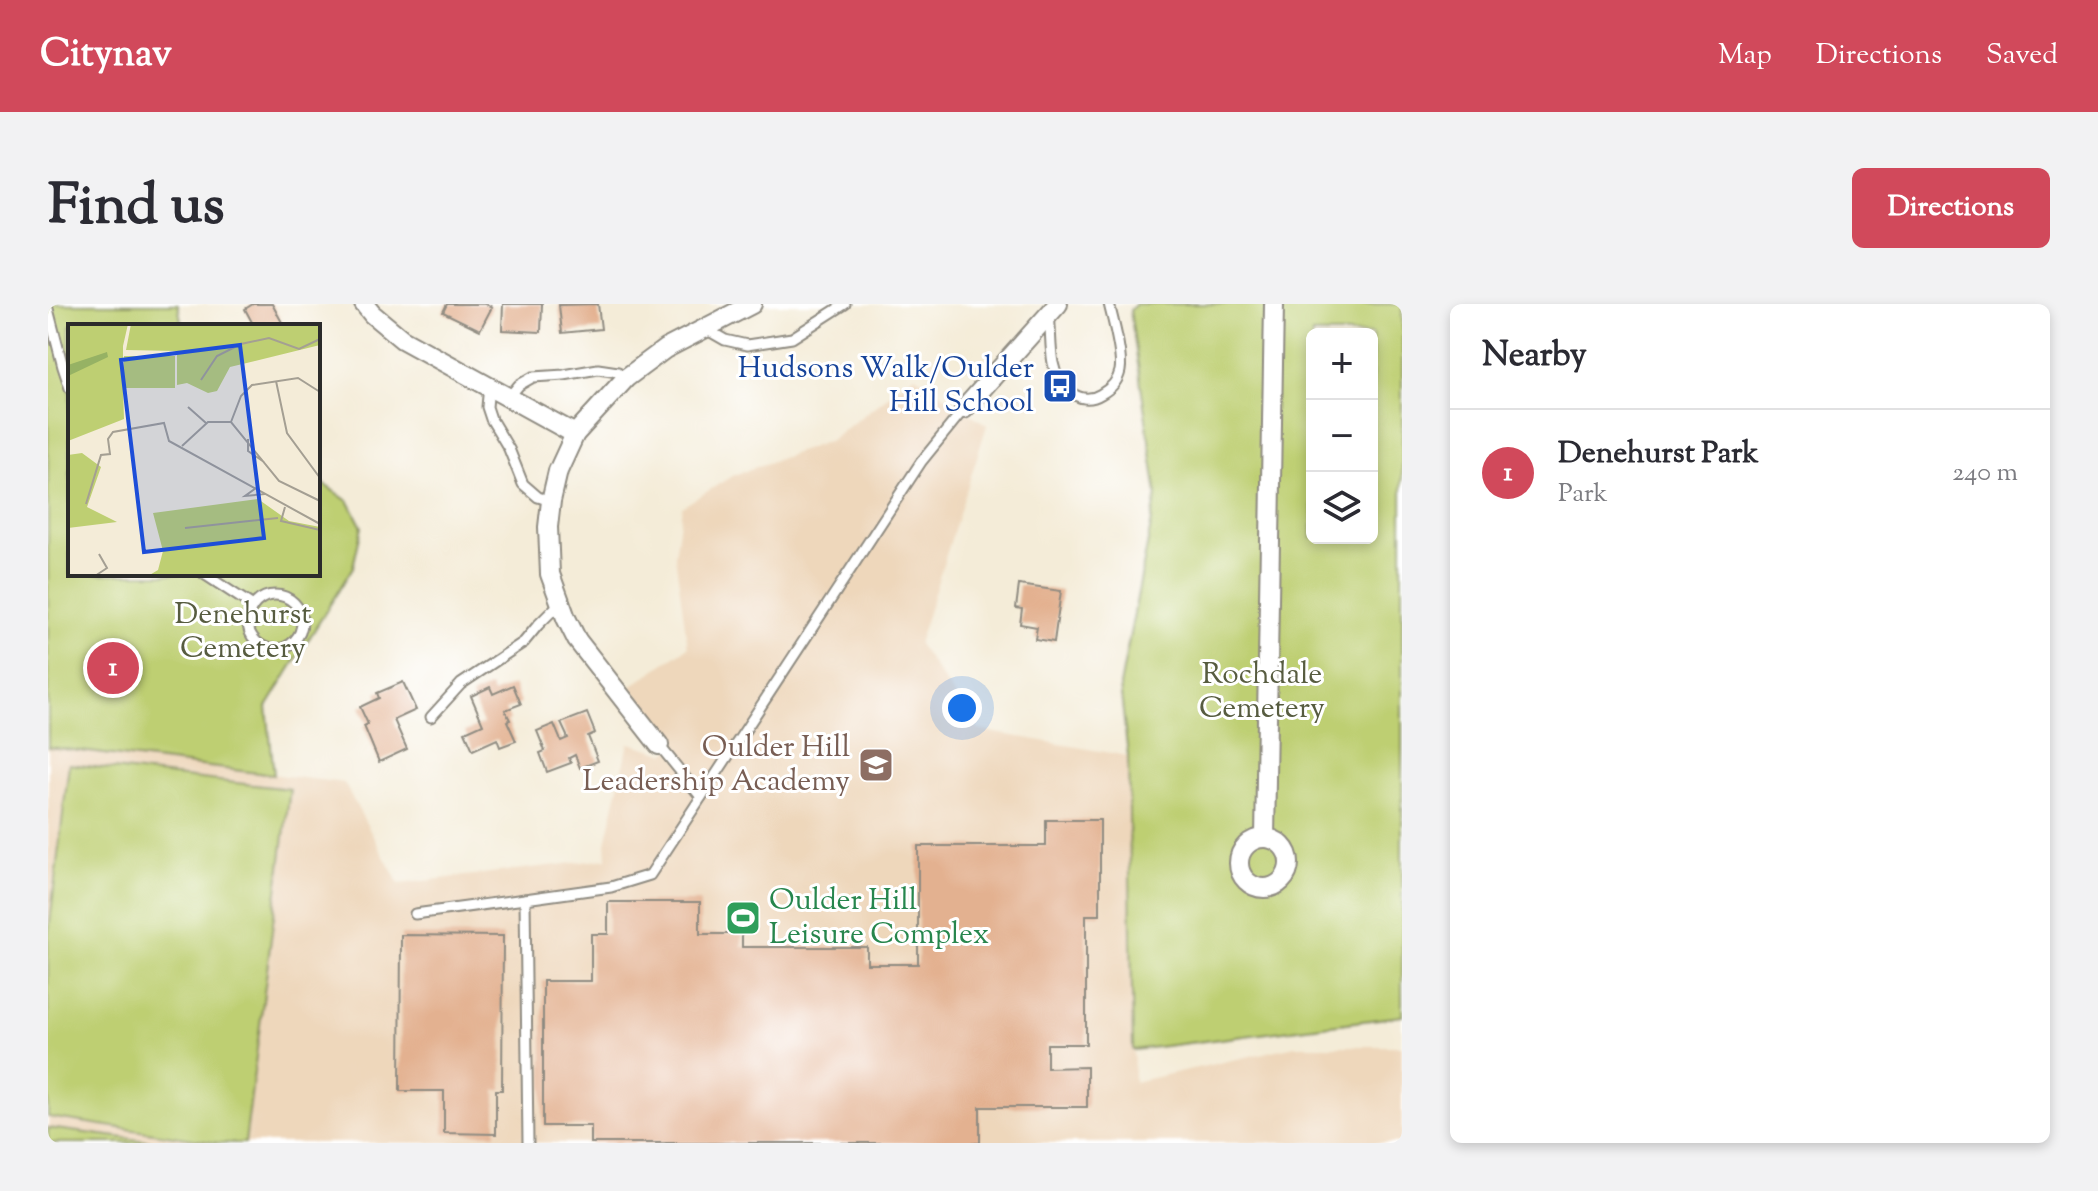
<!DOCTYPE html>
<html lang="en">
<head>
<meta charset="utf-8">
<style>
  body { margin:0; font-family:"Sorts Mill Goudy",serif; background:#f2f2f3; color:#2b2b33 }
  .controls { position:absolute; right:24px; top:24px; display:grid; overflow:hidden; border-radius:12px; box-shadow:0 4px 12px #0003 }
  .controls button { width:72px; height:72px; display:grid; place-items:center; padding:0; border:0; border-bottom:2px solid #e1e1e2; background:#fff; color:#2b2b33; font:40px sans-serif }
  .you { position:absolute; left:914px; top:404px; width:28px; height:28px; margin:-20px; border:6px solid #fff; border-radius:50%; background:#1a73e8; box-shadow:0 0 0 12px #1a73e833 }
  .badge { display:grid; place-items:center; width:52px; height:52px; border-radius:50%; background:#d1495b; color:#fff; font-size:26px; font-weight:700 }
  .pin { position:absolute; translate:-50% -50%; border:4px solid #fff; box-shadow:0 2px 8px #0006 }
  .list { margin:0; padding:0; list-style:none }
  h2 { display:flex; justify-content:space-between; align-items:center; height:104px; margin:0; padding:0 32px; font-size:34px }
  h2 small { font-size:26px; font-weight:400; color:#7c7c81 }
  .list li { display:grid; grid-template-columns:52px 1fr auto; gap:24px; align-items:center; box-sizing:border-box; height:128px; padding:0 32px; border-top:2px solid #e1e1e2 }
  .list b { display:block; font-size:30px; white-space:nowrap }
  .list p { margin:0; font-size:26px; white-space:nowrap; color:#7c7c81 }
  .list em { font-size:26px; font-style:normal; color:#7c7c81 }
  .icon { flex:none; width:44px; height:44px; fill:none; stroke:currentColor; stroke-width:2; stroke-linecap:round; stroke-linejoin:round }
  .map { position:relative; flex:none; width:1354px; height:839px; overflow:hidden; border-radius:12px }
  header { display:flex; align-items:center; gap:48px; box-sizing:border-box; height:112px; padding:0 40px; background:#d1495b; color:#fff }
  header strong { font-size:38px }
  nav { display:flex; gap:44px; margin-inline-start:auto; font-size:28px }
  .intro { display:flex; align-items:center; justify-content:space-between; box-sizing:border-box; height:192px; padding:0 48px }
  h1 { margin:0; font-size:56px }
  .button { padding:20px 36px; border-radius:12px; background:#d1495b; color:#fff; font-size:28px; font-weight:700 }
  main { display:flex; gap:48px; padding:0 48px }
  aside { flex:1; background:#fff; border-radius:12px; box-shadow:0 4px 12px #0003 }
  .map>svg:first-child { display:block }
  .built { fill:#eed7bb }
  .green { fill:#becf72; stroke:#747d4e; stroke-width:2; fill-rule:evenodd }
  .building { fill:#e3b190 }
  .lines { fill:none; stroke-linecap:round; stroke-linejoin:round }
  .service-casing { stroke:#908c82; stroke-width:13 }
  .minor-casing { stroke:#908c82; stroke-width:22 }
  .service { stroke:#fff; stroke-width:9 }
  .minor { stroke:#fff; stroke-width:18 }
  .labels { text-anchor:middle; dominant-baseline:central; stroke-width:6; stroke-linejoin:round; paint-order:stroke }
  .transit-label { font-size:30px; fill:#164399; stroke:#fff; text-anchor:end }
  .park-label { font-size:30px; fill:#575c40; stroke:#fff }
  .education-label { font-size:30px; fill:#785e54; stroke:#fff; text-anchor:end }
  .leisure-label { font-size:30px; fill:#27864d; stroke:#fff; text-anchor:start }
  .inset-road { fill:none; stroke:#a49f93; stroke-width:2 }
  .view { fill:#1d4ed8; fill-opacity:0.15; stroke:#1d4ed8; stroke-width:4 }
  .inset-edge { fill:none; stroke:#2b2b2b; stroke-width:4 }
</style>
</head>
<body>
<header>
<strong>Citynav</strong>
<nav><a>Map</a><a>Directions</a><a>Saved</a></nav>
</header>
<div class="intro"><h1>Find us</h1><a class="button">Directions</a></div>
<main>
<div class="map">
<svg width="1354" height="839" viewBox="0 0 1354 839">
  <rect width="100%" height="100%" fill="#fff"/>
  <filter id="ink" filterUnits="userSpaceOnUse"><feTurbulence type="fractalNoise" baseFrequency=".0125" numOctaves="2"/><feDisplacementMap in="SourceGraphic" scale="16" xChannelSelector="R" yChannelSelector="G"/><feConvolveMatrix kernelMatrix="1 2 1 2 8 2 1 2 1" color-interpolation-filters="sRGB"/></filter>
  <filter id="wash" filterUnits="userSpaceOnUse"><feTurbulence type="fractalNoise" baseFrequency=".006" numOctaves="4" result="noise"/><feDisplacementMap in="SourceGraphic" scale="32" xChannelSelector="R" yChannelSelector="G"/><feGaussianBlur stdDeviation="1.8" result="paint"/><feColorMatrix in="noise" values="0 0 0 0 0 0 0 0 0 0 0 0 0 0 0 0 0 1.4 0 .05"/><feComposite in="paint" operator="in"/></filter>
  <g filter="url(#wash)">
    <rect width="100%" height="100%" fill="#f4ecd8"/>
    <path class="built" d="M867 71 939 121 870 340 931 426 1080 452 1086 778 1247 742H1354V839H115L0 824V443L296 479 351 580 559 555 558 539 581 439 617 449 630 440 582 383 640 343 627 251 634 203 684 172 783 136Z"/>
    <g class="green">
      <path d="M0 0H130L134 22H22V270H270V176L301 198 314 223 305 263 219 403 226 471 0 443Z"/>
      <path d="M1088 0H1354V712L1085 746 1080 452 1072 382 1109 190 1082 6ZM1264 30H1324V234H1264Z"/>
      <path d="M21 460 242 485 197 839H171L0 813V634Z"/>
      <path d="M0 824 115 839H0Z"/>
    </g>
    <g id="blocks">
      <g class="building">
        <path d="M205 0H224L236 22H206L197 5Z"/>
        <path d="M399 0H438L444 3 432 26 395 8Z"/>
        <path d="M455 0H494L493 28 454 26Z"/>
        <path d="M550 0 553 25 514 29 511 1Z"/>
        <path d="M971 281 1013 287 1006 338 987 335 989 323 972 320 974 305 968 304Z"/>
        <path d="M355 378 368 406 346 416 359 445 331 458 316 422 320 420 312 403 331 394 329 389Z"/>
        <path d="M465 381 473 400 457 406 462 416 459 417 468 437 452 443 449 435 425 446 417 428 435 420 423 392 442 383 445 390Z"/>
        <path d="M539 409 547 429 540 432 550 457 532 464 527 451 521 454 523 459 499 468 492 449 497 447 489 427 506 420 513 437 520 434 513 419Z"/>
        <path d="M998 516H1052V611H1038V740H999V764L1039 763V803H932V839H543V822H495V677H543V630H560V598H652V630H694V643H819V660H870V542H998Z"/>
        <path d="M353 631 455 632 454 786H448V830L396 829V787H352Z"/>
      </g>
    </g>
  </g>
  <g filter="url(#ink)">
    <use href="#blocks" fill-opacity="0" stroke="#908c82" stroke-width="2"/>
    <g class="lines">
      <defs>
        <g id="service">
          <path d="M0 5 15 63 22 84"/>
          <path d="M1001 10C1003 26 1002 44 1005 59 1009 81 1031 104 1053 90 1062 85 1070 77 1072 67 1075 52 1065 16 1061 0"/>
          <path d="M656 24 677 36 699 41 744 34 797 0"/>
          <path d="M444 84 440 92 439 103 443 115 461 145 475 180 490 193 503 197"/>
          <path d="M461 93 471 81 485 73 516 71 550 65 570 68 578 74"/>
          <path d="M156 270 205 302"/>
          <circle cx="227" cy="318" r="27"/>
          <path d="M383 413 413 380 476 338 490 321 512 299"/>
          <path d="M611 441 653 493"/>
          <path d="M367 610 477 595"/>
          <path d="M480 839 477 595 563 583 602 571 873 158 916 105"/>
        </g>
        <g id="minor">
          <path d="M316 0 324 10 354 35 527 130"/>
          <path d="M916 105 1010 0"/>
          <path d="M611 441 529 336 518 314 502 270 500 223 503 197 510 167 527 130 578 74 617 45 704 0"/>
          <path d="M1217 534 1226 0"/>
          <circle cx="1216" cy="559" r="25"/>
        </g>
      </defs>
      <use href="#service" class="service-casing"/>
      <use href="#minor" class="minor-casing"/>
      <use href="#service" class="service"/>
      <use href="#minor" class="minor"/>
    </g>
  </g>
  <defs>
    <symbol id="bus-square" viewBox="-11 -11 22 22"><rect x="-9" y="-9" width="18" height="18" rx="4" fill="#1a4fb4" stroke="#fff"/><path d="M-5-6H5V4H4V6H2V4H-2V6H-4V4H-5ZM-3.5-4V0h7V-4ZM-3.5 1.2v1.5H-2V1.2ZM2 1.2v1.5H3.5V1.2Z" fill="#fff"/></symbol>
    <symbol id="school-square" viewBox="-11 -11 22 22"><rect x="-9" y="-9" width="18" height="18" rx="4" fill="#8d6e63" stroke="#fff"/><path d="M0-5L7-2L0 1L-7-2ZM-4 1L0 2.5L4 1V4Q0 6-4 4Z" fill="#fff"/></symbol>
    <symbol id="stadium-square" viewBox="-11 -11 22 22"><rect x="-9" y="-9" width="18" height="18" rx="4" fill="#2e9e5b" stroke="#fff"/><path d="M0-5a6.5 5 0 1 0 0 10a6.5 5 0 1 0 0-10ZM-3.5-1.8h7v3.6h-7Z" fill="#fff"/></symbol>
  </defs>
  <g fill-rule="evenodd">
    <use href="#bus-square" x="992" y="62" width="40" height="40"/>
    <use href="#school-square" x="808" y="441" width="40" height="40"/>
    <use href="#stadium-square" x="675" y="594" width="40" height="40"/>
  </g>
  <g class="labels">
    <g class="transit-label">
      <text x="986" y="65">Hudsons Walk/Oulder<tspan x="986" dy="34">Hill School</tspan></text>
    </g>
    <g class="park-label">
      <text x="195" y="311">Denehurst<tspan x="195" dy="34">Cemetery</tspan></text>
      <text x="1214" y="371">Rochdale<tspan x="1214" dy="34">Cemetery</tspan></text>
    </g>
    <g class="education-label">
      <text x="802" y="444">Oulder Hill<tspan x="802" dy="34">Leadership Academy</tspan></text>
    </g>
    <g class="leisure-label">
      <text x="721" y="597">Oulder Hill<tspan x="721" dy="34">Leisure Complex</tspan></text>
    </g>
  </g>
  <g transform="translate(20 20)">
    <rect width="252" height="252" fill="#f4ecd8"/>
    <path d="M0 0H60L55 22V52L56 32H107V64H55L56 95 0 117ZM63 0H252V21L162 43 149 67 140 69 119 59 109 61V27L58 26ZM14 129 33 143 19 183 49 198 0 204V131ZM190 175 221 197 252 203V252H80L90 246 95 227 85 189Z" fill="#becf72"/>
    <path d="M39 28 40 33 0 52V41Z" fill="#96b264"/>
    <path class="inset-road" d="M133 56 149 32 173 20 201 14 231 25 252 15M208 57 219 109 252 154M120 83 138 99M163 98 173 72 184 61 230 54 252 68M180 115V127L196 138M114 122 140 98H163L211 157 252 177M188 164 177 172 197 170M18 180 33 131 42 130 40 115 45 108 96 99 101 117 252 200M217 183 213 197 252 206M117 204 210 194M27 252 39 244 31 230"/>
    <path class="view" d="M172 21 196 214 76 228 53 36Z"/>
    <rect width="252" height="252" class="inset-edge"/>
  </g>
</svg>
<div class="controls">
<button>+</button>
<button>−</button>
<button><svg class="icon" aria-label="layers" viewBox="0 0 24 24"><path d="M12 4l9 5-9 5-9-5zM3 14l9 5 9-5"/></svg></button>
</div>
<div class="you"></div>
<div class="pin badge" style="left:65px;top:364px">1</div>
</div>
<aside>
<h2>Nearby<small></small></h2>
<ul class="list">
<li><span class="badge">1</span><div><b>Denehurst Park</b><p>Park</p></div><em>240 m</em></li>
</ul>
</aside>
</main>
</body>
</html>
